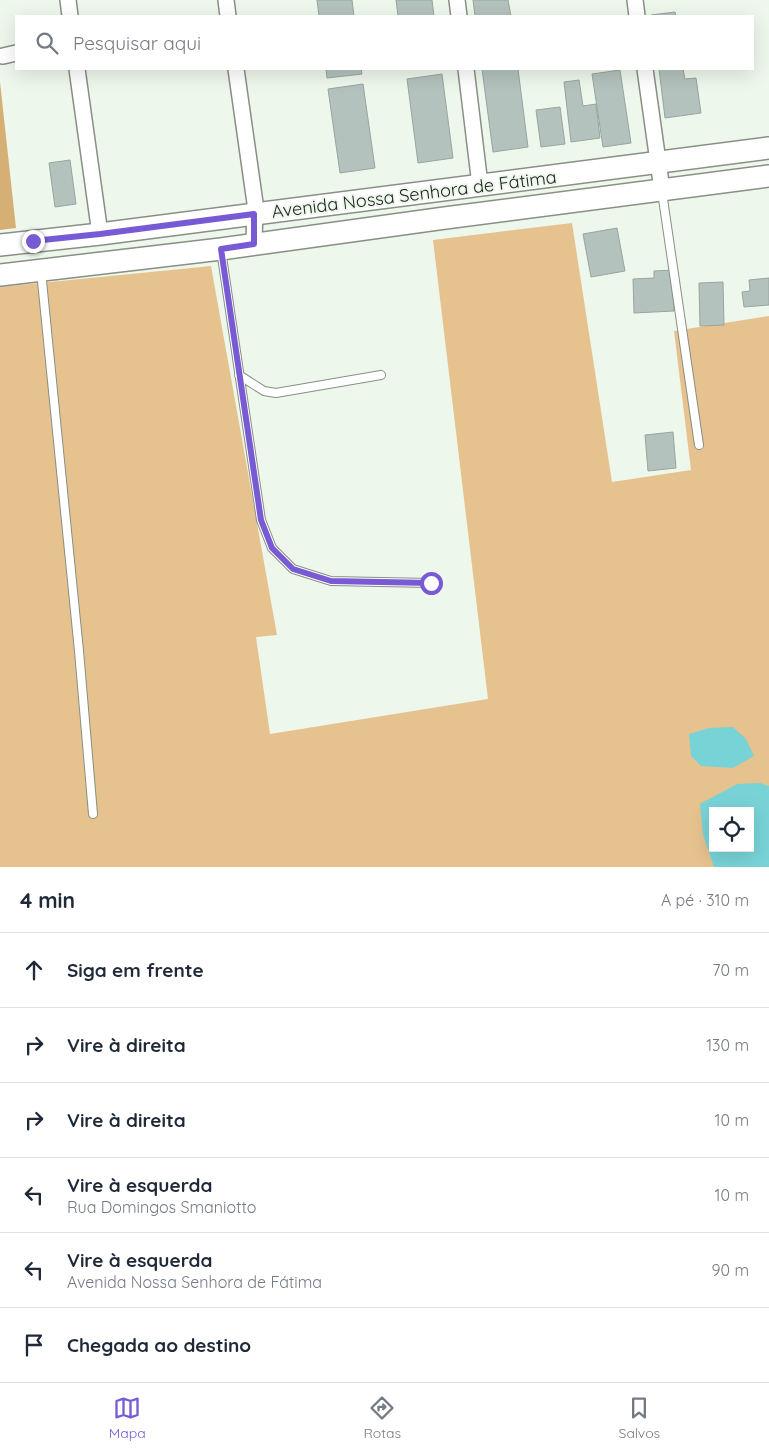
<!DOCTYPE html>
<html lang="pt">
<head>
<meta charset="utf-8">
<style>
  body { margin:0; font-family:Quicksand,sans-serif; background:#f2f2f3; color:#1f2937 }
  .controls { position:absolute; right:15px; bottom:15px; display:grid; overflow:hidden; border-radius:0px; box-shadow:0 5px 20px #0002 }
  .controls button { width:45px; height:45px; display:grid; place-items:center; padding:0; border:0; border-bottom:1px solid #e0e1e3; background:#fff; color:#1f2937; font:25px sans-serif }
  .stop { position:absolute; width:15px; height:15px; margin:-11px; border:4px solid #785ad4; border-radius:50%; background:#fff }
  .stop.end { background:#785ad4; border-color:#fff; box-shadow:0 1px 5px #0008 }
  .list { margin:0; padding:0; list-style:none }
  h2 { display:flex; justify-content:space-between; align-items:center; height:65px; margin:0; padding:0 20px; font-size:21px }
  h2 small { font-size:16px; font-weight:400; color:#747a83 }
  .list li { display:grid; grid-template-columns:32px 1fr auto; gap:15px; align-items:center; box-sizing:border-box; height:75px; padding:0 20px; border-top:1px solid #e0e1e3 }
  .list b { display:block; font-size:19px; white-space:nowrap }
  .list p { margin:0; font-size:16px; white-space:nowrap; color:#747a83 }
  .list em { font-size:16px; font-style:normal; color:#747a83 }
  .icon { flex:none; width:28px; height:28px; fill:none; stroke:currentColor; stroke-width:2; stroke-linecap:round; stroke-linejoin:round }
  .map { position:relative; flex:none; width:769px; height:867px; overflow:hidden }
  .search { position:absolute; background:#fff; box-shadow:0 5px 20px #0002; left:15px; right:15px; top:15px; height:55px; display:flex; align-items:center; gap:12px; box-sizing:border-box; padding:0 18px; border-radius:0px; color:#747a83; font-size:19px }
  .sheet { height:515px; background:#fff }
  nav { display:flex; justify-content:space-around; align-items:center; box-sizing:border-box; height:70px; border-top:1px solid #e0e1e3; background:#fff; font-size:14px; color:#747a83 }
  nav a { display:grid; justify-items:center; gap:2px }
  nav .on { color:#785ad4 }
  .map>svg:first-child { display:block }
  .green { fill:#e5c28e; fill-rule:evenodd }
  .forest { fill:#d6af75 }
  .water { fill:#78d3d7; fill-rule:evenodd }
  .building { fill:#b3c2bc; stroke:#98a5a0 }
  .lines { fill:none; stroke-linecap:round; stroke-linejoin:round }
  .lane-casing { stroke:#888f85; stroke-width:10 }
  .street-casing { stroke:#888f85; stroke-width:18 }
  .secondary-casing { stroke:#888f85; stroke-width:24 }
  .lane { stroke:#fff; stroke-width:8 }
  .street { stroke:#fff; stroke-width:15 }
  .secondary { stroke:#fff; stroke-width:21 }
  .route { stroke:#785ad4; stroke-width:6 }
  .labels { text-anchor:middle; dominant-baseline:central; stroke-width:4; stroke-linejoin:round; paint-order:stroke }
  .street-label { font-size:18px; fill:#212520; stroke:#eef7eb }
</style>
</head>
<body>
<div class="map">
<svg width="769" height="867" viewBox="0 0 769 867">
  <rect width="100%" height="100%" fill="#eef7eb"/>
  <path class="green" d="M572 223 612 482 691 470 674 331 769 316V867H0V287L211 266 277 635 256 637 270 734 488 699 433 240ZM713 811H750V848H713Z"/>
  <path class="forest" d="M0 82 16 228 0 230Z"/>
  <g class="water">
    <path d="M733 727 746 739 754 756 733 768 701 766 691 756 689 734 709 728Z"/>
    <path d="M760 783 769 786V867H714L703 835 700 804 737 784ZM713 811H750V848H713Z"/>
  </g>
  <g class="building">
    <path d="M317 0H352L354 16H319Z"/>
    <path d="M396 0H432L434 16H398Z"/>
    <path d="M473 0H508L511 16H475Z"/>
    <path d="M675 12 676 16H651V15Z"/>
    <path d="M326 69H361L362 74 327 78Z"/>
    <path d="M482 69H518L528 147 493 152Z"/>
    <path d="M659 69H683L685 79 696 78 701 113 665 118Z"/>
    <path d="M620 70 631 143 603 147 592 74Z"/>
    <path d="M442 74 453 158 418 163 407 79Z"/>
    <path d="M579 80 583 106 596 104 600 138 571 142 564 82Z"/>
    <path d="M363 84 375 168 340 173 328 89Z"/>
    <path d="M560 107 565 144 541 147 536 110Z"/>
    <path d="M70 160 76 204 55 207 49 163Z"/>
    <path d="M617 228 625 271 591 277 583 234Z"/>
    <path d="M673 270 674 311 634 313 633 279 654 278V271Z"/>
    <path d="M769 278V305L744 307 742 292 750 291 749 280Z"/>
    <path d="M723 282 724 325 700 326 699 283Z"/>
    <path d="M673 432 676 468 648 471 645 435Z"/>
  </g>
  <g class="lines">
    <defs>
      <g id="lane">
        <path d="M662 192 699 445"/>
        <path d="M221 250 261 520 272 548 293 569 331 581 431 583"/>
        <path d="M41 271 79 651 93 814"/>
        <path d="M239 375 264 391 276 393 381 375"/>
      </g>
      <g id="street">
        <path d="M68 0 70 16"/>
        <path d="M226 0 228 16"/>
        <path d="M457 0 459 16"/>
        <path d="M635 0 637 16"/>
        <path d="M3 56 16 53"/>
        <path d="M77 69 100 234"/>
        <path d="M236 69 255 203 254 244"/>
        <path d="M466 69 480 185"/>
        <path d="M645 69 662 190"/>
      </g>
      <g id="secondary">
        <path d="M0 245 100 234 769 148"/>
        <path d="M0 275 221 249 445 218 769 176"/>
      </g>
    </defs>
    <use href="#lane" class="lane-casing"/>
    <use href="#street" class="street-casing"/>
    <use href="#secondary" class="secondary-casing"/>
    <use href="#lane" class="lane"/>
    <use href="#street" class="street"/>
    <use href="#secondary" class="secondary"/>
  </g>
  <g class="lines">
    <path class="route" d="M33 241 100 234 254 214V244L221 249 261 520 272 548 293 569 331 581 431 583"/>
  </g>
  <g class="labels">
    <g class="street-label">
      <text transform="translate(414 194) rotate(-7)">Avenida Nossa Senhora de Fátima</text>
    </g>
  </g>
</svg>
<div class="controls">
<button><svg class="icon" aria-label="locate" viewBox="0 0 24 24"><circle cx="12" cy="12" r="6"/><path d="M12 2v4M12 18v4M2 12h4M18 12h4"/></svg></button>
</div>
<div class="stop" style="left:431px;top:583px"></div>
<div class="stop end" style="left:33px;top:241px"></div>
<div class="search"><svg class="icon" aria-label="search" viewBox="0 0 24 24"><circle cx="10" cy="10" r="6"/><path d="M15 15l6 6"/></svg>Pesquisar aqui</div>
</div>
<section class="sheet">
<h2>4 min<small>A pé · 310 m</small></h2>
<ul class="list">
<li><svg class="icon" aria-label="ahead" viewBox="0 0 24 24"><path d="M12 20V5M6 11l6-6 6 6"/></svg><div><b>Siga em frente</b></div><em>70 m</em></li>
<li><svg class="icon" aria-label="right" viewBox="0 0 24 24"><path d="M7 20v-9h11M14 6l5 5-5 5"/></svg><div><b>Vire à direita</b></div><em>130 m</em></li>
<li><svg class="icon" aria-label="right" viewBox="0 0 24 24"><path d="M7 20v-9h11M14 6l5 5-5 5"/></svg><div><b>Vire à direita</b></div><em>10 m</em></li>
<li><svg class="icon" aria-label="left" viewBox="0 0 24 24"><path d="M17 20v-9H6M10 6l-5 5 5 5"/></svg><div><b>Vire à esquerda</b><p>Rua Domingos Smaniotto</p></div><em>10 m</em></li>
<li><svg class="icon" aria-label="left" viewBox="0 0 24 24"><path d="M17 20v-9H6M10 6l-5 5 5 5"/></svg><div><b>Vire à esquerda</b><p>Avenida Nossa Senhora de Fátima</p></div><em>90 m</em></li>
<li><svg class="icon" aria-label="arrive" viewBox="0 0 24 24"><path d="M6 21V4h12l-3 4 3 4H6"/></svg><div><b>Chegada ao destino</b></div></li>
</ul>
</section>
<nav>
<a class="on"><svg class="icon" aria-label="map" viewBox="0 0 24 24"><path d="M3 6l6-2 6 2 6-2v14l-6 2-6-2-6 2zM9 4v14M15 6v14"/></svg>Mapa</a>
<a><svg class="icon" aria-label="directions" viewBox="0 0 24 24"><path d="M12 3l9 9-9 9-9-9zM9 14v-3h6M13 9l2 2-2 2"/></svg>Rotas</a>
<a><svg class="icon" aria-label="saved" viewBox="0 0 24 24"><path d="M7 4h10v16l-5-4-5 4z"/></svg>Salvos</a>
</nav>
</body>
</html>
